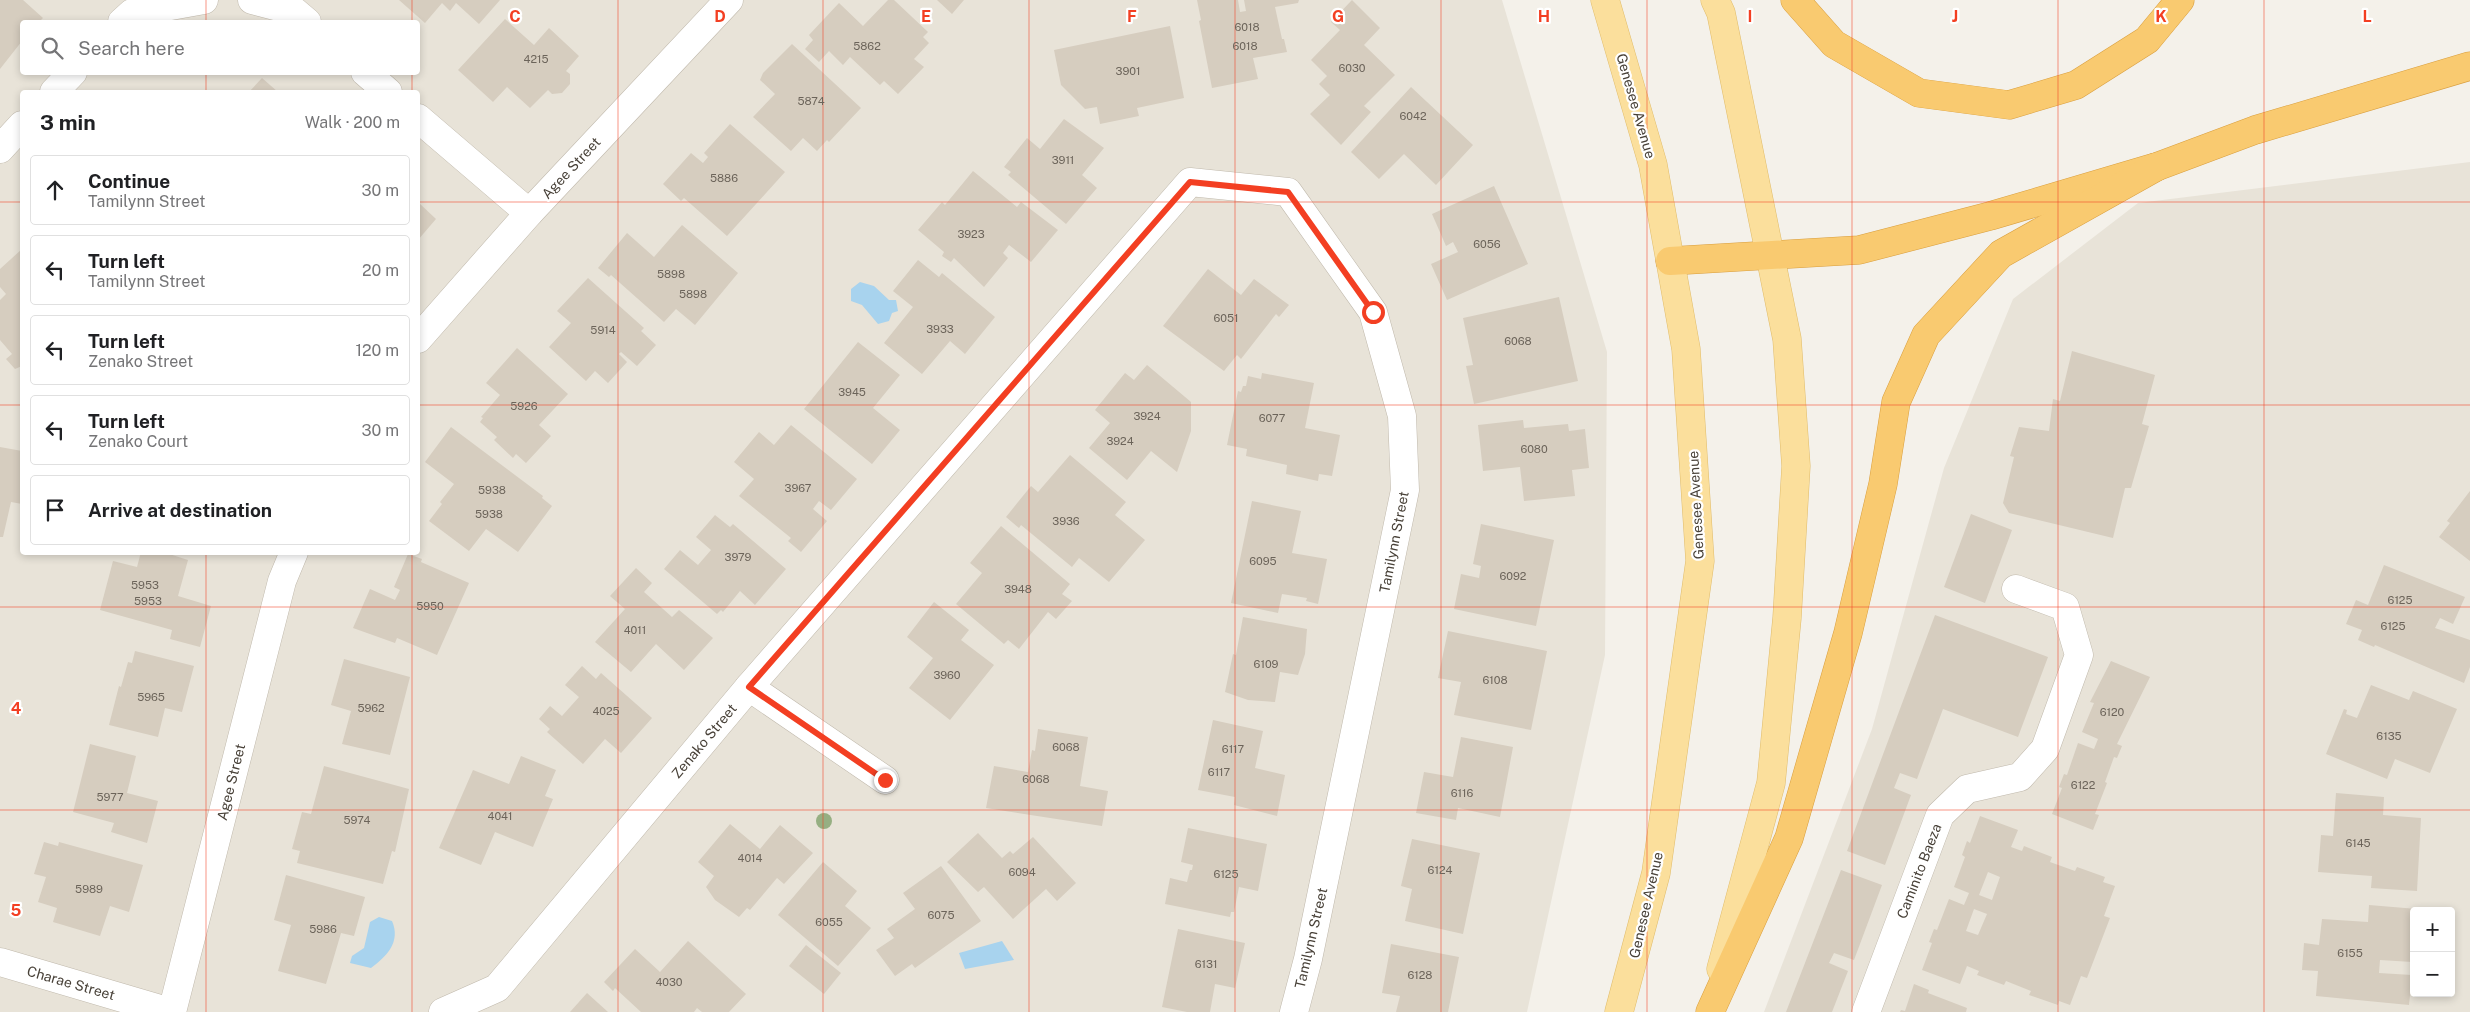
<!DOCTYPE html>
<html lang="en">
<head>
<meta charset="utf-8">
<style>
  body { margin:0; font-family:"Public Sans",sans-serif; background:#f2f2f2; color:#202124 }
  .controls { position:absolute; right:15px; bottom:15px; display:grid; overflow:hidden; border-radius:5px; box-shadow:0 2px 8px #0003 }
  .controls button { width:45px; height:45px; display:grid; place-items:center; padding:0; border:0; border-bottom:1px solid #e0e0e0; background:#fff; color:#202124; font:25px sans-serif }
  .stop { position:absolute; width:15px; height:15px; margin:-11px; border:4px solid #f33f22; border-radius:50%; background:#fff }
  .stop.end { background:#f33f22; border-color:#fff; box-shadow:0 1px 5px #0008 }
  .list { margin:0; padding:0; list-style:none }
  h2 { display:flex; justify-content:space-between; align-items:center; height:65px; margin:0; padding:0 20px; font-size:21px }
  h2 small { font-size:16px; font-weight:400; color:#757577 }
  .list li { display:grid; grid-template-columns:32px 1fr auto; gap:15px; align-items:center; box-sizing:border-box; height:70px; margin:0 10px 10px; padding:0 10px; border:1px solid #e0e0e0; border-radius:5px }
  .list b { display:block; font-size:19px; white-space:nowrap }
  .list p { margin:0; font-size:16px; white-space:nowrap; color:#757577 }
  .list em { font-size:16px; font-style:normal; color:#757577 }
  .icon { flex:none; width:28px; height:28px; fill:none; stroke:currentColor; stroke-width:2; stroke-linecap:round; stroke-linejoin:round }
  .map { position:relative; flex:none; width:2470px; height:1012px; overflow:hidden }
  .search { position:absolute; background:#fff; box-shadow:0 2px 8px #0003; left:20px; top:20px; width:400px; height:55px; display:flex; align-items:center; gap:12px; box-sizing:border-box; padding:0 18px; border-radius:5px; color:#757577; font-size:19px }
  .panel { position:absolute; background:#fff; box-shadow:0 2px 8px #0003; left:20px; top:90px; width:400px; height:465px; border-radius:5px }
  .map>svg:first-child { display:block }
  .residential { fill:#e8e3d8; fill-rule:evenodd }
  .water { fill:#a8d3ee }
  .building { fill:#d6cdbf; fill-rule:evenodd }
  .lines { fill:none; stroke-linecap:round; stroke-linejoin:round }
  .street-casing { stroke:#c0b9ac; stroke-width:29 }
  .primary-casing { stroke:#e0bc6b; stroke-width:29 }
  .highway-casing { stroke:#d99f3f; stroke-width:29 }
  .street { stroke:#fff; stroke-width:28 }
  .primary { stroke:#fbdf9c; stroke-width:28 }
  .highway { stroke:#f9ca70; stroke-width:28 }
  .tree { fill:#96af82 }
  .route { stroke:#f33f22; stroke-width:6 }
  .grid { fill:none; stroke:#f33f22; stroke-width:1; stroke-opacity:0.55 }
  .labels { text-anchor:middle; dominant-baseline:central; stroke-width:4.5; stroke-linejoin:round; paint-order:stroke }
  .number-label { font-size:11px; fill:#6c645a }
  .street-label { font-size:14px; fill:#484138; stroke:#fff }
  .grid-label { font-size:16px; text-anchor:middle; font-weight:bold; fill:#f33f22; stroke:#fff; stroke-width:4.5; stroke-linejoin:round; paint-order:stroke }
</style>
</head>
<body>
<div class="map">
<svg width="2470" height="1012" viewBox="0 0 2470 1012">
  <rect width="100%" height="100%" fill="#f4f1ea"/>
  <g class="residential">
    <path d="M0 0H1502L1607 352 1605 655 1527 1012H0ZM22 22H418V72H22ZM22 92H418V552H22Z"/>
    <path d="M2470 162V1012H1764L1872 729 1944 468 2013 299 2138 203ZM2414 911H2451V993H2414Z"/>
  </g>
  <g class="water">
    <path d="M860 282 874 286 889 300H896L898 311 892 313 889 321 878 324 862 305 851 301V289Z"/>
    <path d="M379 917 392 921C401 942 387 956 371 968L350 963 352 956 364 948 370 922Z"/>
    <path d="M1002 941 1014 960 965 969 959 953Z"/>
  </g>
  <g class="building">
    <path d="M0 0H23L43 18 39 22H22V41L0 69Z"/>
    <path d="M399 0H500L479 24 456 3 450 11 442 3 425 23Z"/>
    <path d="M888 0H894L928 32 923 37 929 43 914 59 924 67 898 94 884 81 880 85 850 57 843 65 829 51 819 62 805 49 813 40 809 35 839 3 863 26Z"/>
    <path d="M937 0H964L952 14Z"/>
    <path d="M1197 0H1238L1240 12 1246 11 1244 0H1299L1298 3 1275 7 1282 39H1284L1287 52 1253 58 1258 79 1212 88 1199 21 1201 20Z"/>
    <path d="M1352 0 1380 28 1364 45 1395 75 1364 106 1371 112 1341 145 1310 114 1330 95 1319 84 1327 76 1311 60 1340 30 1331 22Z"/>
    <path d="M505 19 534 45 549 28 579 56 566 71 570 74V84L562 93 552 94 548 90 530 108 507 87 493 102 458 70Z"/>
    <path d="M1170 26 1184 98 1137 108 1139 116 1100 124 1097 107 1085 109 1061 85 1054 50Z"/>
    <path d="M792 44 861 108 829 142 827 140 817 151 803 138 791 151 753 117 775 94 760 80 763 73Z"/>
    <path d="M262 78 278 92H249Z"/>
    <path d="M1411 87 1473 145 1436 185 1404 154 1379 179 1351 152Z"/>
    <path d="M1064 119 1104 148 1082 175 1097 188 1066 224 1008 175 1011 172 1004 167 1027 138 1040 149Z"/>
    <path d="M730 124 785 172 727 236 684 198 681 201 663 184 691 153 703 163 708 157 704 153Z"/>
    <path d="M973 171 1017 207 1021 202 1058 230 1031 262 1009 245 1003 253 1008 258 984 287 954 258 951 262 942 256 944 252 918 230 942 202 945 205Z"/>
    <path d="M1494 186 1528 264 1447 300 1431 264 1458 252 1453 242 1446 246 1432 214Z"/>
    <path d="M418 202 436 219 418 240Z"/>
    <path d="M682 225 738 273 695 325 676 309 664 322 611 275 609 277 598 268 627 233 654 257Z"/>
    <path d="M22 249V366L15 369 6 359 12 354 0 340V300L6 294 0 287V269Z"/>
    <path d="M918 260 939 277 942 273 995 317 965 354 950 341 922 374 884 343 913 307 893 291Z"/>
    <path d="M1208 269 1241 295 1254 279 1289 305 1279 317 1276 314 1241 359 1237 355 1224 371 1163 326Z"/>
    <path d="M588 278 644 328 641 331 656 345 637 366 621 352 619 354 627 362 608 383 595 371 586 381 549 347 571 323 557 311Z"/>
    <path d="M1559 297 1578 381 1474 404 1466 366 1473 365 1463 318Z"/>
    <path d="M858 342 900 375 873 408 900 430 872 464 804 409Z"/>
    <path d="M517 348 568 394 539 425 551 436 526 463 516 454 513 458 494 440 497 437 480 422 483 418 481 417 500 395 486 383Z"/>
    <path d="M2072 351 2155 375 2142 424 2149 426 2131 488H2125L2113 538 2009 513 2003 503 2014 457 2010 456 2019 427 2049 431 2053 399 2060 401Z"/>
    <path d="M1147 365 1191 402V431L1177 472 1151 451 1127 480 1089 448 1110 423 1095 410 1125 373 1134 380Z"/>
    <path d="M1262 373 1314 383 1305 428 1340 435 1332 476 1319 474 1318 481 1286 474 1287 465 1246 456 1247 449 1227 445 1238 391 1241 392 1243 386H1246L1248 376 1261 379Z"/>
    <path d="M1523 420 1524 428 1568 424 1569 431 1585 429 1589 468 1572 470 1575 496 1524 501 1520 467 1483 471 1478 425Z"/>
    <path d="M791 425 857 479 831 510 819 501 813 509 827 521 801 552 788 541 791 538 739 496 754 479 734 462 759 432 774 445Z"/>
    <path d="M451 427 543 496 542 498 552 506 518 552 486 529 469 551 429 521 442 504 440 502 454 484 425 462Z"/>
    <path d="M0 447 22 451V504L11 502 3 537H0Z"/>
    <path d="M1070 455 1126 502 1115 515 1145 540 1109 582 1079 558 1072 567 1021 525 1019 528 1006 517 1031 486 1038 492Z"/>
    <path d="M2470 491V561L2439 537 2450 523 2447 521Z"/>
    <path d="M1252 501 1301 511 1292 553 1327 559 1318 604 1306 601 1307 598 1282 594 1278 613 1231 603Z"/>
    <path d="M1971 514 2012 530 1985 603 1944 587Z"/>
    <path d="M715 515 730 527 733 524 786 569 755 605 740 591 723 612 721 610 717 614 664 569 680 550 698 565 711 550 696 537Z"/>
    <path d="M1481 524 1554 540 1536 626 1454 609 1461 574 1479 578 1481 566 1473 564Z"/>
    <path d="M1001 526 1070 584 1062 594 1072 601 1056 619 1048 612 1019 649 1008 640 1004 644 956 604 982 573 970 563Z"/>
    <path d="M141 552H163L188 560 178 596 211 606 200 647 170 639 172 630 100 610 113 561 137 567Z"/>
    <path d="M408 554 422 559 421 562 469 583 437 655 397 638 395 643 353 628 370 589 395 600 400 590 394 587Z"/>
    <path d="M2384 565 2465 597 2453 624 2440 618 2435 628 2470 640V667L2464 683 2375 645 2374 647 2358 640 2362 630 2346 624 2356 600 2368 605Z"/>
    <path d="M636 568 652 583 644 592 672 617 679 610 713 638 684 670 656 644 631 672 595 642 625 609 610 596Z"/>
    <path d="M934 602 969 630 961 640 994 665 950 720 909 688 933 658 907 637Z"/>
    <path d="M1935 615 2048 657 2018 737 1943 709 1917 779 1900 773 1894 788 1911 795 1885 865 1847 851Z"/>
    <path d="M1243 617 1307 629 1305 654 1298 675 1280 672 1275 702 1248 700 1225 692 1233 654 1236 655Z"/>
    <path d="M1448 631 1547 651 1531 730 1454 715 1461 682 1438 678Z"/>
    <path d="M135 651 194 666 182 712 165 708 158 737 109 725 119 686 121 687 128 662 132 663Z"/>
    <path d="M344 659 410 677 390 755 342 744 351 711 331 705Z"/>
    <path d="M2111 661 2150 677 2117 744 2122 746 2117 758 2114 757 2105 782 2107 783 2095 814 2099 815 2093 830 2052 814 2062 788 2059 787 2064 774 2067 775 2078 743 2094 749 2098 739 2082 732 2094 703 2090 702Z"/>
    <path d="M582 666 596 679 601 673 652 718 621 753 605 739 583 764 547 732 550 729 539 719 550 706 562 716 579 697 565 685Z"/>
    <path d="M2371 685 2409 700 2413 691 2457 709 2430 773 2395 759 2387 779 2326 754 2344 709 2347 710 2346 714 2357 718Z"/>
    <path d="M1213 720 1263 731 1255 768 1285 775 1277 816 1234 805 1235 797 1198 790Z"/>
    <path d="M1038 729 1088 737 1080 786 1108 791 1102 826 986 808 994 766 1028 772 1032 750 1035 751Z"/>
    <path d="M1461 737 1513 747 1500 817 1458 808 1456 820 1416 813 1424 772 1453 777Z"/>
    <path d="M90 744 136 756 127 793 158 801 147 843 111 832 114 823 73 812Z"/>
    <path d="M521 756 556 770 545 796 553 799 533 847 495 832 481 865 439 848 473 770 509 784Z"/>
    <path d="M324 766 409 789 395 852 392 851 383 884 297 863 300 851 292 849 302 812 311 814Z"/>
    <path d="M2336 793 2384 797 2383 815 2421 818 2417 891 2371 888 2372 876 2318 872 2321 835 2333 836Z"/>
    <path d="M1980 816 2018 830 2011 847 2022 851 2024 846 2052 857 2050 862 2075 871 2077 867 2105 877 2103 882 2115 886 2104 916 2110 918 2087 978 2081 976 2070 1005 2059 1001 2058 1005 2029 995 2031 991 2006 981 2004 985 1977 975 1979 971 1967 966 1960 984 1922 970 1932 943 1929 942 1934 929 1937 930 1949 899 1964 905 1969 893 1954 887 1965 857 1962 855 1967 841 1970 843ZM1988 872 2000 877 1992 900 1979 895ZM1974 909 1987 914 1978 935 1966 931Z"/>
    <path d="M730 824 760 849 780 825 813 853 784 884 777 878 750 910 747 908 739 917 715 900 706 887 714 876 698 862Z"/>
    <path d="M1188 828 1267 844 1258 891 1239 887 1234 912H1231L1230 917 1165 904 1170 878 1187 882 1190 870H1192L1193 865 1181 862Z"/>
    <path d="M978 833 1002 858 1010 851 1013 854 1033 837 1076 883 1057 901 1046 889 1013 919 984 887 978 892 947 862Z"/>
    <path d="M1412 839 1480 853 1463 934 1405 921 1412 889 1401 886Z"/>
    <path d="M44 842 58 846 59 842 143 865 129 912 110 906 100 936 53 922 57 908 38 902 46 877 34 874Z"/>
    <path d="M823 862 857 891 845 906 871 928 838 966 778 915Z"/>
    <path d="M941 866 981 921 915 968 912 964 895 976 876 950 894 938 887 929 915 909 903 893Z"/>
    <path d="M1841 870 1882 885 1854 960 1834 953 1829 963 1848 971 1832 1012H1786Z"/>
    <path d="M286 875 365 897 354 936 341 933 326 984 278 971 291 925 274 920Z"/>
    <path d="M2369 905 2417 909 2414 911 2412 962 2380 960 2379 973 2412 975 2409 1005 2316 996 2318 971 2302 970 2304 943 2319 945 2322 919 2368 922Z"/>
    <path d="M1178 929 1245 943 1235 988 1215 984 1210 1012H1187L1162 1007Z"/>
    <path d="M688 941 746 994 729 1012H702L697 1008 694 1012H641L615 988 613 991 604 982 635 949 660 972Z"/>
    <path d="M1391 944 1459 957 1448 1012H1396L1400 996 1382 993Z"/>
    <path d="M806 945 841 973 824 994 789 966Z"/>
    <path d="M1914 984 1929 990 1928 993 1967 1008 1966 1012H1900L1901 1010 1905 1011Z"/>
    <path d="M587 993 608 1012H570Z"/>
  </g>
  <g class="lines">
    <defs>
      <g id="street">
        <path d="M252 0 294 11 307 22"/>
        <path d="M122 22 132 13 204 0"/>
        <path d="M365 72 388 92"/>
        <path d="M54 92 73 72"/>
        <path d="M418 118 529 213"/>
        <path d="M0 149 22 125"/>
        <path d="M418 339 529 213 729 0"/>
        <path d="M749 687 885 780"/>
        <path d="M0 962 170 1012"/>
        <path d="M172 1012 282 581 294 552"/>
        <path d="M443 1012 497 988 749 687 1190 182 1288 192 1373 312 1402 416 1405 490 1308 959 1294 1012"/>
        <path d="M1866 1012 1940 815 1967 789 2020 777 2045 749 2079 655 2065 607 2016 589"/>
      </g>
      <g id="primary">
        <path d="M1605 0 1653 165 1686 349 1700 561 1656 873 1619 1012"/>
        <path d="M1715 0 1721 13 1787 339 1796 466 1787 618 1771 783 1721 969"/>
      </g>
      <g id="highway">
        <path d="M1795 0 1834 44 1919 93 2009 105 2076 85 2147 40 2180 0"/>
        <path d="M1670 261 1859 250 1990 216 2156 167 2255 130 2470 66"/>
        <path d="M1710 1012 1789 838 1848 633 1883 484 1896 402 1926 335 2001 254 2156 167"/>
      </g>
    </defs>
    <use href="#street" class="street-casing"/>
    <use href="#primary" class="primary-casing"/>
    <use href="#highway" class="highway-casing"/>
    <use href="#street" class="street"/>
    <use href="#primary" class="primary"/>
    <use href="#highway" class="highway"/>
  </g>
  <circle class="tree" cx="824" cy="821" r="8"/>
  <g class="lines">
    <path class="route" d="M885 780 749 687 1190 182 1288 192 1373 312"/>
  </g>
  <path class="grid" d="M206 0V22M412 0V22M618 0V1012M823 0V1012M1029 0V1012M1235 0V1012M1441 0V1012M1647 0V1012M1852 0V1012M2058 0V1012M2264 0V1012M206 72V92M412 72V92M0 202H22M418 202H2470M0 405H22M418 405H2470M206 552V1012M412 552V1012M0 607H2470M0 810H2470"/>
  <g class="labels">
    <g class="number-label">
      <text x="1247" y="27">6018</text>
      <text x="867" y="46">5862</text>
      <text x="1245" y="46">6018</text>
      <text x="536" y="59">4215</text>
      <text x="1352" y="68">6030</text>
      <text x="1128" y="71">3901</text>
      <text x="811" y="101">5874</text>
      <text x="1413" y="116">6042</text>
      <text x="1063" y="160">3911</text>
      <text x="724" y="178">5886</text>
      <text x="971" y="234">3923</text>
      <text x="1487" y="244">6056</text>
      <text x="671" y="274">5898</text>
      <text x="693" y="294">5898</text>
      <text x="1226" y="318">6051</text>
      <text x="940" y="329">3933</text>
      <text x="603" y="330">5914</text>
      <text x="1518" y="341">6068</text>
      <text x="852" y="392">3945</text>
      <text x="524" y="406">5926</text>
      <text x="1147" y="416">3924</text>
      <text x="1272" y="418">6077</text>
      <text x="1120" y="441">3924</text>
      <text x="1534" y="449">6080</text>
      <text x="798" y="488">3967</text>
      <text x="492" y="490">5938</text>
      <text x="489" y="514">5938</text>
      <text x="1066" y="521">3936</text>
      <text x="738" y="557">3979</text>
      <text x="1263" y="561">6095</text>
      <text x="1513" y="576">6092</text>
      <text x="145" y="585">5953</text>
      <text x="1018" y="589">3948</text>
      <text x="2400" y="600">6125</text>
      <text x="148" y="601">5953</text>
      <text x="430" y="606">5950</text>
      <text x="2393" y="626">6125</text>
      <text x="635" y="630">4011</text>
      <text x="1266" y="664">6109</text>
      <text x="947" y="675">3960</text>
      <text x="1495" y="680">6108</text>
      <text x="151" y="697">5965</text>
      <text x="371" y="708">5962</text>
      <text x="606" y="711">4025</text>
      <text x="2112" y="712">6120</text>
      <text x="2389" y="736">6135</text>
      <text x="1066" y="747">6068</text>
      <text x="1233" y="749">6117</text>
      <text x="1219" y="772">6117</text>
      <text x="1036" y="779">6068</text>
      <text x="2083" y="785">6122</text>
      <text x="1462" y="793">6116</text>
      <text x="110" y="797">5977</text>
      <text x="500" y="816">4041</text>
      <text x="357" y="820">5974</text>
      <text x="2358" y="843">6145</text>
      <text x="750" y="858">4014</text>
      <text x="1440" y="870">6124</text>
      <text x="1022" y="872">6094</text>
      <text x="1226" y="874">6125</text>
      <text x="89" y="889">5989</text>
      <text x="941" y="915">6075</text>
      <text x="829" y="922">6055</text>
      <text x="323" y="929">5986</text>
      <text x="2350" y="953">6155</text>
      <text x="1206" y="964">6131</text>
      <text x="1420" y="975">6128</text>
      <text x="669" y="982">4030</text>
    </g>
    <g class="street-label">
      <text transform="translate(1636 106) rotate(74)">Genesee Avenue</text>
      <text transform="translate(571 168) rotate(-47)">Agee Street</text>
      <text transform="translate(1696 505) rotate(-93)">Genesee Avenue</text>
      <text transform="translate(1394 542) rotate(-79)">Tamilynn Street</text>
      <text transform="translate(704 741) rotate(-50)">Zenako Street</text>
      <text transform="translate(231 782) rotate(-76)">Agee Street</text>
      <text transform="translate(1919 871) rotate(-69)">Caminito Baeza</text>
      <text transform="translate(1646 905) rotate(-77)">Genesee Avenue</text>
      <text transform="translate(1311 938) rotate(-77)">Tamilynn Street</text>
      <text transform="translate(71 983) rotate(16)">Charae Street</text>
    </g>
  </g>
  <g class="grid-label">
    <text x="515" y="22">C</text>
    <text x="720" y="22">D</text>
    <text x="926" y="22">E</text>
    <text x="1132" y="22">F</text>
    <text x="1338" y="22">G</text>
    <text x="1544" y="22">H</text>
    <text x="1750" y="22">I</text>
    <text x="1955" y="22">J</text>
    <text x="2161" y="22">K</text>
    <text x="2367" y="22">L</text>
    <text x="16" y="714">4</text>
    <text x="16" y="916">5</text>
  </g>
</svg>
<div class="controls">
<button>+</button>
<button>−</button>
</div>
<div class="stop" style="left:1373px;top:312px"></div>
<div class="stop end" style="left:885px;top:780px"></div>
<div class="search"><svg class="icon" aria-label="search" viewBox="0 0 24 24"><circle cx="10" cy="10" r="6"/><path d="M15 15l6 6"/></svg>Search here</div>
<section class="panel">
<h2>3 min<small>Walk · 200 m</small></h2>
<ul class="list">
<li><svg class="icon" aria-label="ahead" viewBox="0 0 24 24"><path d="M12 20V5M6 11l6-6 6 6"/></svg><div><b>Continue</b><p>Tamilynn Street</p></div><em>30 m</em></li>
<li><svg class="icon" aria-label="left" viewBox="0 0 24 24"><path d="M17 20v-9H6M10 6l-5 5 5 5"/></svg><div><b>Turn left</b><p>Tamilynn Street</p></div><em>20 m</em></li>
<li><svg class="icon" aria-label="left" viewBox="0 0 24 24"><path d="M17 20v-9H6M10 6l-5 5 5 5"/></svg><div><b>Turn left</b><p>Zenako Street</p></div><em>120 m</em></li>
<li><svg class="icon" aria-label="left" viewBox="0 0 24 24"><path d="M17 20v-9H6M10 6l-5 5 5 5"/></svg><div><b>Turn left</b><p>Zenako Court</p></div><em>30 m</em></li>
<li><svg class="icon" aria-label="arrive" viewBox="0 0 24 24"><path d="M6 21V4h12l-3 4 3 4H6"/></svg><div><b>Arrive at destination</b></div></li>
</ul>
</section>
</div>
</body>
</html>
